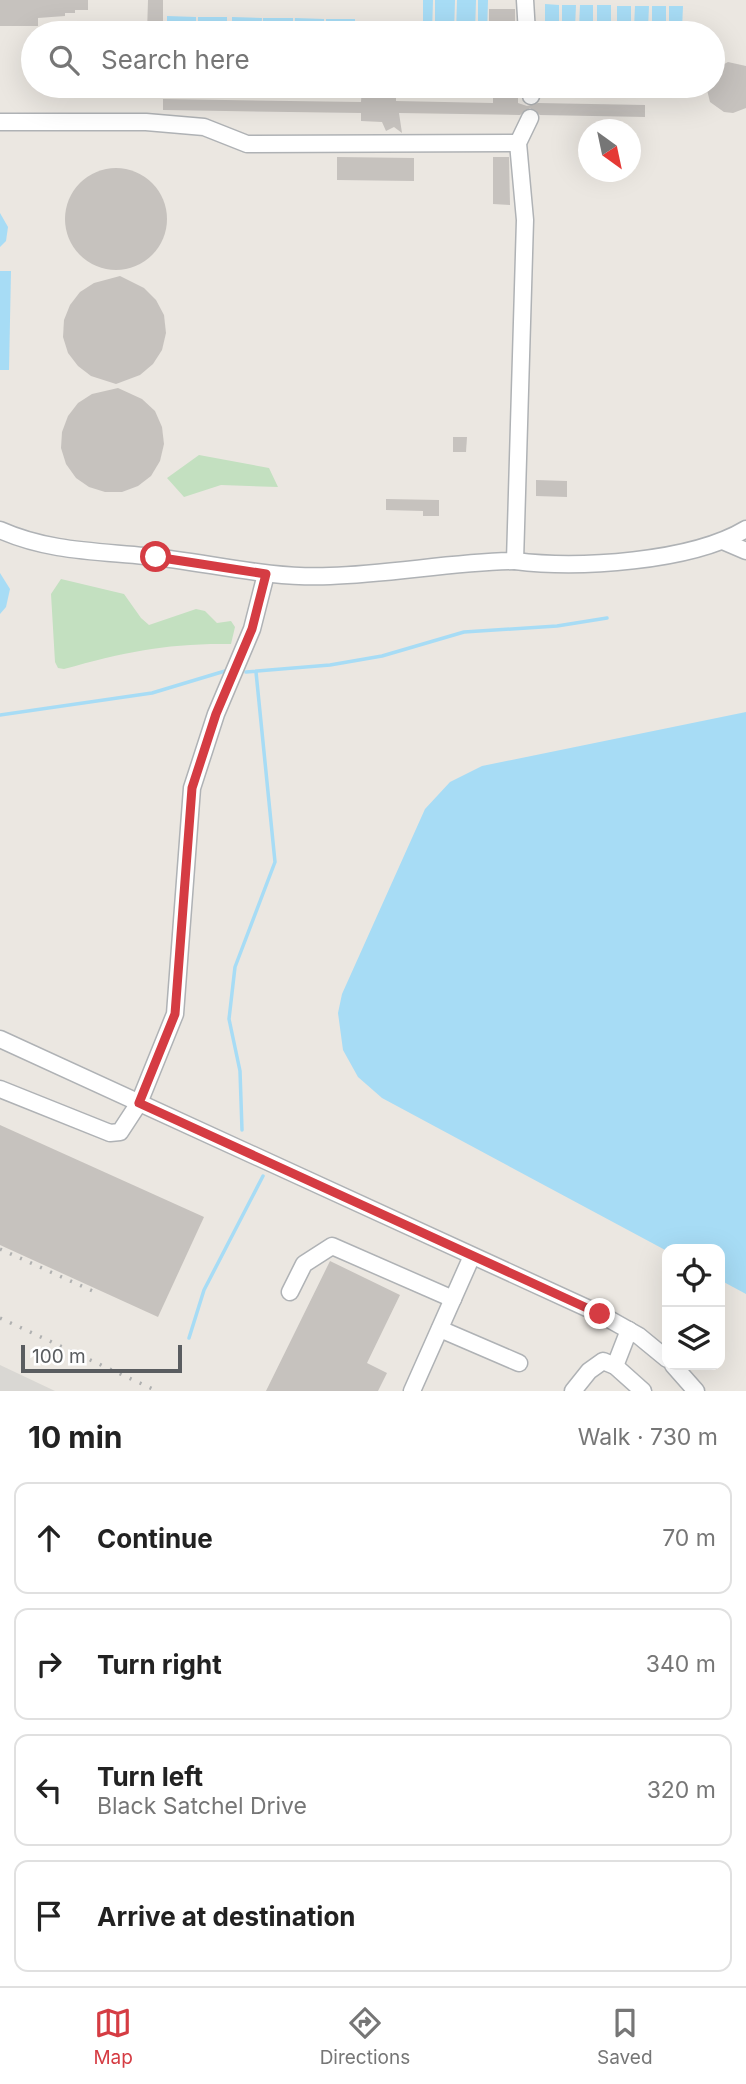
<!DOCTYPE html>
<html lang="en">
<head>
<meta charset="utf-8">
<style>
	body { margin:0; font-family:Inter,sans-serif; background:#f2f2f2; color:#222 }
	.controls { position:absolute; right:21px; bottom:21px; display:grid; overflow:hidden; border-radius:14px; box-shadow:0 7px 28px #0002 }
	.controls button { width:63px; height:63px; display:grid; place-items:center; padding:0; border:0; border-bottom:2px solid #e0e0e0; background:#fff; color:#222; font:35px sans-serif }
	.compass { position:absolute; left:578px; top:119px; width:63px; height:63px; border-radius:50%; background:#fff; box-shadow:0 7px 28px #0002; rotate:147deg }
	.scale { position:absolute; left:21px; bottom:18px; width:161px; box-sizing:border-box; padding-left:7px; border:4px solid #5a5d60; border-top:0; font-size:19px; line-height:24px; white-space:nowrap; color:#5a5d60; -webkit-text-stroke:5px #fff; paint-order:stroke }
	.stop { position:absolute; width:21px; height:21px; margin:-16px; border:5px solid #d53c43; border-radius:50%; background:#fff }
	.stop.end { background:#d53c43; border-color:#fff; box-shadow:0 2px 7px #0008 }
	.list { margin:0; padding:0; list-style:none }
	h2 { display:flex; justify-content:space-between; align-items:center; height:91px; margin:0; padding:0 28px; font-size:30px }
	h2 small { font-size:23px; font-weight:400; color:#767676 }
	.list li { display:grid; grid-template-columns:46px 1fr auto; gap:21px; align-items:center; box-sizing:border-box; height:112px; margin:0 14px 14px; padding:0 14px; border:2px solid #e0e0e0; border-radius:14px }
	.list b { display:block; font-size:26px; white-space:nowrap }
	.list p { margin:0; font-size:23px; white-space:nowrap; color:#767676 }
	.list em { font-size:23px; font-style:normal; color:#767676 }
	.icon { flex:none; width:38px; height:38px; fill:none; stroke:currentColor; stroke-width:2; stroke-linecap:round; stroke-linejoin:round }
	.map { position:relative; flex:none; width:746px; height:1391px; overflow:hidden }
	.search { position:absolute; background:#fff; box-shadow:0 7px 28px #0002; left:21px; right:21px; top:21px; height:77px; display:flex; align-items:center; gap:18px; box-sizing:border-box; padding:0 24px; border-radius:38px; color:#767676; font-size:26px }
	.sheet { height:595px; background:#fff }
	nav { display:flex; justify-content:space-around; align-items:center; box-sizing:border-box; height:98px; border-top:2px solid #e0e0e0; background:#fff; font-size:19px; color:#767676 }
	nav a { display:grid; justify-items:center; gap:4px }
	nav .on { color:#d53c43 }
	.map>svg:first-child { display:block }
	.industrial { fill:#d9d7d3 }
	.green { fill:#c3e0c0 }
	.water { fill:#a7dcf5 }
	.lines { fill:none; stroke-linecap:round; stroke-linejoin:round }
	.stream { stroke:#a7dcf5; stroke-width:3.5 }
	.building { fill:#c6c2be }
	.minor-casing { stroke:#afb2b5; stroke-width:19 }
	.minor { stroke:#fff; stroke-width:16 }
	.rail { stroke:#afb0b0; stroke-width:3.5; stroke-dasharray:2 9; stroke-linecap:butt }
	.route { stroke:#d53c43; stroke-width:9 }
</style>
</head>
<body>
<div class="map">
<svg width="746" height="1391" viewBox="0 0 746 1391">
	<rect width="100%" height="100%" fill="#ebe7e1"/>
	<path class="industrial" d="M0 1365 55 1391H0Z"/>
	<g class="green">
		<path d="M199 455 269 468 278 487 221 485 184 497 167 478Z"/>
		<path d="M61 579 124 594 141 618 149 625 196 609 205 611 217 623 231 621 235 627 231 644C167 643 125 652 64 669L58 668 55 662 51 594Z"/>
	</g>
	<g class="water">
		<path d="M423 0H433L432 33H423Z"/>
		<path d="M435 0H455L454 33H435Z"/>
		<path d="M457 0H476L475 33H456Z"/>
		<path d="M478 0H488L487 33H478Z"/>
		<path d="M545 4 559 5V27H545Z"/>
		<path d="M562 5H576L575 28H562Z"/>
		<path d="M580 5H593V28H579Z"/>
		<rect x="597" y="5" width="14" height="23"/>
		<rect x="617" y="6" width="14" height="22"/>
		<path d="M635 6H649L648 28H634Z"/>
		<rect x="652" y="6" width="14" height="23"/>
		<path d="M669 6H683L682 29H669Z"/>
		<path d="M167 16 196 17V33H167Z"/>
		<rect x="198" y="17" width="29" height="16"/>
		<path d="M232 17 262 18 261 33H232Z"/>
		<rect x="263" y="18" width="30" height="15"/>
		<path d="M295 18 324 19V33H294Z"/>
		<rect x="326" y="19" width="29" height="14"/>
		<path d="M0 213 8 227 6 241 0 247Z"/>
		<path d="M0 271H11L9 370H0Z"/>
		<path d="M0 573 10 589 6 607 0 614Z"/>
		<path d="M746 712V1294L720 1280V1249L667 1251 382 1098 358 1077 343 1050 338 1013 342 994 425 809 450 782 482 766Z"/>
	</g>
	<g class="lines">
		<g class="stream">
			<path d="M246 672 330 665 382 656 464 632 557 626 607 618"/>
			<path d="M0 715 152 693 225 671"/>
			<path d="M242 1130 240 1071 229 1019 235 967 275 862 256 672"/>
			<path d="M189 1338 204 1290 263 1176"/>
		</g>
	</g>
	<g class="building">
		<path d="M0 0H88V10H75V13H65V16L38 18V26H0Z"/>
		<path d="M148 0H163V33H147Z"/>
		<rect x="489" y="9" width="26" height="24"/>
		<path d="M728 62 746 66V108L733 113 724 112 710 102 706 86H713V70Z"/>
		<path d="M362 86H396V101L493 103V86H518V103L527 106 538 103 645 105V117L540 115 530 108 520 115 399 113 402 133 394 127 386 131 382 122 361 121V113L163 110V99L361 102Z"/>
		<path d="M337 157 414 158V181L337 180Z"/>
		<path d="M493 157H509L510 205 493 204Z"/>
		<circle cx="116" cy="219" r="51"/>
		<path d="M120 276 144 288 156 300 164 315 166 333 162 350 153 364 140 375 116 384 91 376 78 366 68 353 63 337 64 320 70 305 80 292 94 283Z"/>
		<path d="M118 388 142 399 155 411 162 427 164 444 160 461 151 476 138 486 122 492H105L89 487 76 478 66 464 61 448 62 432 68 416 78 403 92 394Z"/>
		<path d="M453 437H467L466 452H453Z"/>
		<path d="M536 480 567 481V497L536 496Z"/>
		<path d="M386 499 439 500V516H423V511L386 510Z"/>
		<path d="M0 1125 204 1217 158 1317 0 1245Z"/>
		<path d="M330 1261 400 1295 367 1363 387 1373 378 1391H266Z"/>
	</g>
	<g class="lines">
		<g class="minor-casing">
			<g id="minor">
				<path d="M525 0 527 33"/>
				<path d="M530 86 531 96"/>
				<path d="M0 122H146L204 127 247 144 518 143"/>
				<path d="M0 530C47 551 94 551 145 556 207 562 268 579 330 576 392 574 453 562 515 561L525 220 518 143 530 118"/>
				<path d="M725 542 746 551"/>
				<path d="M515 561C578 569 691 562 746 529"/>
				<path d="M0 1039 600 1314 639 1336 667 1359"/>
				<path d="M0 1089 110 1133 120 1132 139 1103 175 1014 192 788 216 714 252 629 266 574"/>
				<path d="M290 1292 304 1264 332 1246 453 1299"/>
				<path d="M440 1329 519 1363"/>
				<path d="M673 1365 696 1391"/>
				<path d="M615 1366 629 1330"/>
				<path d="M412 1391 472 1256"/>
				<path d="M573 1391 589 1371 603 1361 615 1366 643 1391"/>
			</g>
		</g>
		<use href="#minor" class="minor"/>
		<g class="rail">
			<path d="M0 1249 97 1293"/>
			<path d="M0 1318 157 1391"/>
		</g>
	</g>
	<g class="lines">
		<path class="route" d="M156 557 266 574 252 629 216 714 192 788 175 1014 139 1103 600 1314"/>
	</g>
</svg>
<div class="controls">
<button><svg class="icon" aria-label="locate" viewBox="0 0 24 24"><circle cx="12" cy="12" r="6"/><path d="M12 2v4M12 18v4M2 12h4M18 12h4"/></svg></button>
<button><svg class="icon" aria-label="layers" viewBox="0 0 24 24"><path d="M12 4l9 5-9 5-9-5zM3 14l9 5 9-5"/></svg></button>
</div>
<svg class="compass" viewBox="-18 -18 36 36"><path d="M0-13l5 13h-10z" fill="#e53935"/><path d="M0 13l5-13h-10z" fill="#767676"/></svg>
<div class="scale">100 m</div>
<div class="stop" style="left:156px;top:557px"></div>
<div class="stop end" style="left:600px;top:1314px"></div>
<div class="search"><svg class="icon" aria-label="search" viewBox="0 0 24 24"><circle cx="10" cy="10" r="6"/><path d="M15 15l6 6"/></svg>Search here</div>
</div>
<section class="sheet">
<h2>10 min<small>Walk · 730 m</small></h2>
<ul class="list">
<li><svg class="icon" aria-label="ahead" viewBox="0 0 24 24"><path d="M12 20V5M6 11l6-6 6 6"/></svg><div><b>Continue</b></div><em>70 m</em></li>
<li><svg class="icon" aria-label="right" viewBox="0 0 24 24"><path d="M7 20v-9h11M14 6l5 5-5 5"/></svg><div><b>Turn right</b></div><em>340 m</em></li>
<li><svg class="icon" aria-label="left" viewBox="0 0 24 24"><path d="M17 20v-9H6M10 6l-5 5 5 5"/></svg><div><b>Turn left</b><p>Black Satchel Drive</p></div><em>320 m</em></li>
<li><svg class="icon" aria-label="arrive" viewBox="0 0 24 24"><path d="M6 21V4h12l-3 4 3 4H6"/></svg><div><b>Arrive at destination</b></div></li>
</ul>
</section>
<nav>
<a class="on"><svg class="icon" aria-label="map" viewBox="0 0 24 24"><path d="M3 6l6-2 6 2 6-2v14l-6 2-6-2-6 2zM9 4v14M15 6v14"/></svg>Map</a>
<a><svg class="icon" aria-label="directions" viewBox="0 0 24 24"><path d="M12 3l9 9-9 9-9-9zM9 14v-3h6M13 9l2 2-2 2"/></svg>Directions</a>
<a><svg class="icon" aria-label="saved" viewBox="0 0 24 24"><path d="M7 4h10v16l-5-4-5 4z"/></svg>Saved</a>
</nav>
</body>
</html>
